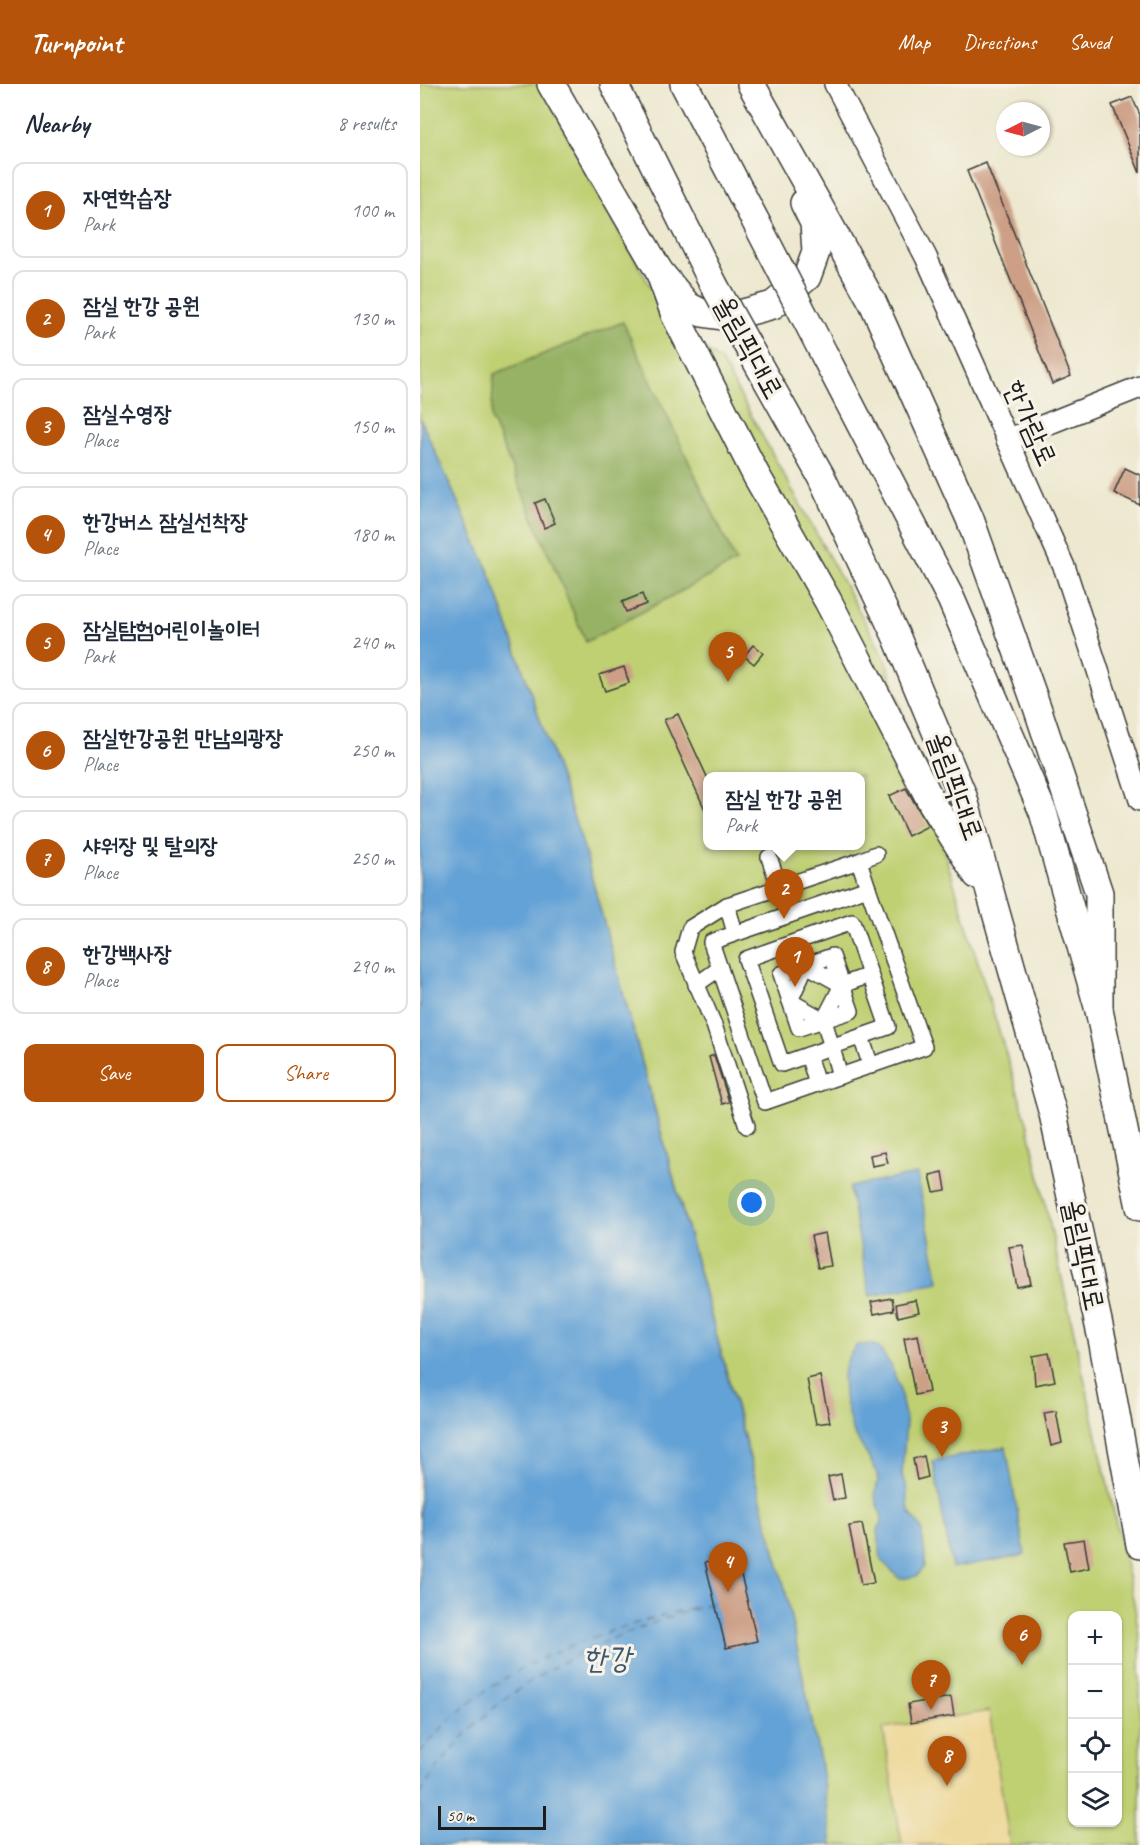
<!DOCTYPE html>
<html lang="en">
<head>
<meta charset="utf-8">
<style>
	body { margin:0; font-family:Caveat,"Poor Story",sans-serif; background:#f6f6f7; color:#1f2937 }
	.controls { position:absolute; right:18px; bottom:18px; display:grid; overflow:hidden; border-radius:12px; box-shadow:0 2px 4px #0004 }
	.controls button { width:54px; height:54px; display:grid; place-items:center; padding:0; border:0; border-bottom:2px solid #e0e1e3; background:#fff; color:#1f2937; font:30px sans-serif }
	.compass { position:absolute; left:576px; top:18px; width:54px; height:54px; border-radius:50%; background:#fff; box-shadow:0 2px 4px #0004; rotate:264deg }
	.scale { position:absolute; left:18px; bottom:15px; width:108px; box-sizing:border-box; padding-left:6px; border:3px solid #1c1c1c; border-top:0; font-size:16px; line-height:21px; white-space:nowrap; color:#1c1c1c; -webkit-text-stroke:4px #f7f3e8; paint-order:stroke }
	.you { position:absolute; left:332px; top:1119px; width:21px; height:21px; margin:-15px; border:4px solid #fff; border-radius:50%; background:#1a73e8; box-shadow:0 0 0 9px #1a73e833 }
	.badge { display:grid; place-items:center; width:39px; height:39px; border-radius:50%; background:#b45309; color:#fff; font-size:20px; font-weight:700 }
	.pin { position:absolute; translate:-50% -50px; filter:drop-shadow(0 2px 3px #0008) }
	.pin::after { content:''; position:absolute; top:32px; width:21px; height:18px; background:inherit; clip-path:polygon(0 0,100% 0,50% 100%) }
	.popup { position:absolute; left:283px; top:688px; width:162px; height:78px; box-sizing:border-box; display:grid; place-content:center; border-radius:12px; background:#fff; filter:drop-shadow(0 2px 4px #0005); font-size:20px; white-space:nowrap; color:#747a83 }
	.popup b { font-size:22px; color:#1f2937 }
	.popup::after { content:''; position:absolute; left:50%; top:100%; margin-left:-12px; border:12px solid transparent; border-top-color:#fff }
	.list { margin:0; padding:0; list-style:none }
	h2 { display:flex; justify-content:space-between; align-items:center; height:78px; margin:0; padding:0 24px; font-size:26px }
	h2 small { font-size:20px; font-weight:400; color:#747a83 }
	.list li { display:grid; grid-template-columns:39px 1fr auto; gap:18px; align-items:center; box-sizing:border-box; height:96px; margin:0 12px 12px; padding:0 12px; border:2px solid #e0e1e3; border-radius:12px }
	.list b { display:block; font-size:22px; white-space:nowrap }
	.list p { margin:0; font-size:20px; white-space:nowrap; color:#747a83 }
	.list em { font-size:20px; font-style:normal; color:#747a83 }
	.actions { display:flex; gap:12px; padding:18px 24px }
	.actions a { flex:1; padding:14px 0; border:2px solid #b45309; border-radius:12px; text-align:center; font-size:21px; color:#b45309 }
	.actions .main { background:#b45309; color:#fff }
	.icon { flex:none; width:33px; height:33px; fill:none; stroke:currentColor; stroke-width:2; stroke-linecap:round; stroke-linejoin:round }
	.map { position:relative; flex:none; width:720px; height:1761px; overflow:hidden }
	header { display:flex; align-items:center; gap:36px; box-sizing:border-box; height:84px; padding:0 30px; background:#b45309; color:#fff }
	header strong { font-size:28px }
	nav { display:flex; gap:33px; margin-inline-start:auto; font-size:21px }
	main { display:flex }
	aside { flex:1; background:#fff }
	.map>svg:first-child { display:block }
	.green { fill:#bfd073; stroke:#6e7648; stroke-width:1.5; fill-rule:evenodd }
	.forest { fill:#97b265; stroke:#5a6740; stroke-width:1.5 }
	.sand { fill:#eeda9e; stroke:#857b5d; stroke-width:1.5 }
	.water { fill:#64a2d6; stroke:#405f79; stroke-width:1.5 }
	.lines { fill:none; stroke-linecap:round; stroke-linejoin:round }
	.ferry { stroke:#3c5870; stroke-width:1.5; stroke-dasharray:8 6; stroke-linecap:butt }
	.building { fill:#cc9f86 }
	.street-casing { stroke:#3b3b37; stroke-width:18 }
	.secondary-casing { stroke:#3b3b37; stroke-width:24 }
	.highway-casing { stroke:#3b3b37; stroke-width:30 }
	.street { stroke:#fff; stroke-width:15 }
	.secondary { stroke:#fff; stroke-width:21 }
	.highway { stroke:#fff; stroke-width:27 }
	.highway-bridge-casing { stroke:#3b3b37; stroke-width:30; stroke-linecap:butt }
	.highway-bridge { stroke:#fff; stroke-width:27 }
	.labels { text-anchor:middle; dominant-baseline:central; stroke-width:6; stroke-linejoin:round; paint-order:stroke }
	.street-label { font-size:28px; fill:#1c1c1c; stroke:#f7f3e8 }
	.water-label { font-size:30px; font-style:italic; fill:#3c5870; stroke:#f7f3e8 }
</style>
</head>
<body>
<header>
<strong>Turnpoint</strong>
<nav><a>Map</a><a>Directions</a><a>Saved</a></nav>
</header>
<main>
<aside>
<h2>Nearby<small>8 results</small></h2>
<ul class="list">
<li><span class="badge">1</span><div><b>자연학습장</b><p>Park</p></div><em>100 m</em></li>
<li><span class="badge">2</span><div><b>잠실 한강 공원</b><p>Park</p></div><em>130 m</em></li>
<li><span class="badge">3</span><div><b>잠실수영장</b><p>Place</p></div><em>150 m</em></li>
<li><span class="badge">4</span><div><b>한강버스 잠실선착장</b><p>Place</p></div><em>180 m</em></li>
<li><span class="badge">5</span><div><b>잠실탐험어린이놀이터</b><p>Park</p></div><em>240 m</em></li>
<li><span class="badge">6</span><div><b>잠실한강공원 만남의광장</b><p>Place</p></div><em>250 m</em></li>
<li><span class="badge">7</span><div><b>샤워장 및 탈의장</b><p>Place</p></div><em>250 m</em></li>
<li><span class="badge">8</span><div><b>한강백사장</b><p>Place</p></div><em>290 m</em></li>
</ul>
<div class="actions"><a class="main">Save</a><a>Share</a></div>
</aside>
<div class="map">
<svg width="720" height="1761" viewBox="0 0 720 1761">
	<rect width="100%" height="100%" fill="#f7f3e8"/>
	<filter id="ink" filterUnits="userSpaceOnUse"><feTurbulence type="fractalNoise" baseFrequency=".0167" numOctaves="2"/><feDisplacementMap in="SourceGraphic" scale="12" xChannelSelector="R" yChannelSelector="G"/><feConvolveMatrix kernelMatrix="1 2 1 2 8 2 1 2 1" color-interpolation-filters="sRGB"/></filter>
	<filter id="wash" filterUnits="userSpaceOnUse"><feTurbulence type="fractalNoise" baseFrequency=".008" numOctaves="4" result="noise"/><feDisplacementMap in="SourceGraphic" scale="24" xChannelSelector="R" yChannelSelector="G"/><feGaussianBlur stdDeviation="1.35" result="paint"/><feColorMatrix in="noise" values="0 0 0 0 0 0 0 0 0 0 0 0 0 0 0 0 0 1.4 0 .05"/><feComposite in="paint" operator="in"/></filter>
	<g filter="url(#wash)">
		<rect width="100%" height="100%" fill="#ede8cf"/>
		<path class="green" d="M0 0H122L174 104 253 242 301 277 465 574 608 1042 714 1519 720 1557V1761H412L400 1677 331 1377 162 758 70 490 0 334ZM288 692H440V762H288ZM652 1532H698V1738H652Z"/>
		<path class="forest" d="M203 238 316 478 166 558 71 335 74 290Z"/>
		<path class="sand" d="M569 1627 590 1761H482L463 1644Z"/>
		<g class="water">
			<path d="M0 334 70 490 162 758 365 1504 400 1677 412 1761H0Z"/>
			<path d="M497 1090 519 1198 450 1212 429 1103Z"/>
			<path d="M452 1260 459 1264 471 1281 480 1306 486 1338 482 1391 486 1400 489 1428 501 1443 505 1470V1482L497 1492 480 1495 461 1476 458 1447 462 1433 455 1412 458 1396 456 1386 432 1346 424 1313 423 1289 429 1272 437 1261Z"/>
			<path d="M586 1363 605 1471 532 1484 513 1377Z"/>
		</g>
		<g class="lines">
			<g class="ferry">
				<path d="M0 1669C69 1580 175 1549 279 1522"/>
				<path d="M0 1711C67 1598 175 1557 295 1518"/>
			</g>
		</g>
		<g id="blocks">
			<g class="building">
				<path d="M712 13 720 31V89L692 21Z"/>
				<path d="M566 79 651 292 632 300 547 87Z"/>
				<path d="M705 384 720 391V421L694 409Z"/>
				<path d="M125 415 135 439 124 444 115 419Z"/>
				<path d="M222 510 226 520 206 528 202 518Z"/>
				<path d="M333 561 343 569 334 580 324 572Z"/>
				<path d="M204 583 209 599 185 607 179 591Z"/>
				<path d="M258 630 288 695V732L244 636Z"/>
				<path d="M486 704 508 742 488 752 469 712Z"/>
				<path d="M294 971 309 1018 302 1020 289 973Z"/>
				<path d="M465 1068 468 1079 452 1082 450 1071Z"/>
				<path d="M523 1088 526 1106 514 1108 510 1091Z"/>
				<path d="M405 1149 411 1182 398 1184 391 1152Z"/>
				<path d="M603 1161 611 1200 597 1203 589 1163Z"/>
				<path d="M472 1214 474 1226 454 1230 451 1218Z"/>
				<path d="M496 1216 499 1228 478 1233 476 1220Z"/>
				<path d="M498 1251 509 1308 495 1311 484 1254Z"/>
				<path d="M629 1269 635 1297 615 1301 613 1272Z"/>
				<path d="M400 1292 410 1338 396 1340 387 1295Z"/>
				<path d="M636 1327 642 1359 631 1362 624 1329Z"/>
				<path d="M504 1372 508 1393 497 1396 493 1375Z"/>
				<path d="M421 1390 425 1414 413 1416 408 1393Z"/>
				<path d="M442 1440 454 1499 441 1501 429 1442Z"/>
				<path d="M664 1455 669 1484 650 1488 644 1458Z"/>
				<path d="M316 1470 337 1557 306 1564 285 1478Z"/>
				<path d="M531 1613 534 1632 491 1639 488 1620Z"/>
			</g>
		</g>
	</g>
	<g filter="url(#ink)">
		<use href="#blocks" fill-opacity="0" stroke="#3b3b37" stroke-width="1.5"/>
		<g class="lines">
			<g class="street-casing">
				<g id="street">
					<path d="M349 773 369 831"/>
					<path d="M439 777 456 770"/>
					<path d="M448 804 504 963 345 1018 291 858Z"/>
					<path d="M307 821 315 849"/>
					<path d="M432 838 468 943 362 980 326 875Z"/>
					<path d="M412 872 431 927 379 944 361 890Z"/>
					<path d="M276 901 300 884"/>
					<path d="M422 901 386 881 370 917 404 936 422 901 450 891"/>
					<path d="M404 936 420 992"/>
					<path d="M441 953 451 982"/>
					<path d="M388 971 397 1000"/>
					<path d="M327 1042 294 941 263 868 270 844 307 821 439 777 448 804"/>
				</g>
			</g>
			<g class="secondary-casing">
				<g id="secondary">
					<path d="M415 0 506 173 645 485 720 716"/>
					<path d="M587 356 720 303"/>
				</g>
			</g>
			<g class="highway-casing">
				<g id="highway">
					<path d="M131 0 239 187 268 222 282 229 308 233 353 221 387 193 396 168 394 139 384 119"/>
					<path d="M194 0 294 201"/>
					<path d="M264 0 336 138"/>
					<path d="M331 0 453 219 550 435 617 623 679 809V926"/>
					<path d="M239 187 255 231 336 391 408 517 512 719 557 791"/>
					<path d="M329 264 401 392 477 554 543 712 633 1030 683 1260 720 1461"/>
					<path d="M405 272 531 515 623 728 679 926 720 1123"/>
				</g>
			</g>
			<use href="#street" class="street"/>
			<use href="#secondary" class="secondary"/>
			<use href="#highway" class="highway"/>
			<g class="highway-bridge-casing">
				<g id="highway-bridge">
					<path d="M336 138 405 272"/>
					<path d="M294 201 329 264"/>
				</g>
			</g>
			<use href="#highway-bridge" class="highway-bridge"/>
		</g>
	</g>
	<g class="labels">
		<g class="street-label">
			<text transform="translate(329 263) rotate(61)">올림픽대로</text>
			<text transform="translate(611 339) rotate(66)">한가람로</text>
			<text transform="translate(536 702) rotate(70)">올림픽대로</text>
			<text transform="translate(664 1171) rotate(78)">올림픽대로</text>
		</g>
		<g class="water-label">
			<text x="187" y="1574">한강</text>
		</g>
	</g>
</svg>
<div class="controls">
<button>+</button>
<button>−</button>
<button><svg class="icon" aria-label="locate" viewBox="0 0 24 24"><circle cx="12" cy="12" r="6"/><path d="M12 2v4M12 18v4M2 12h4M18 12h4"/></svg></button>
<button><svg class="icon" aria-label="layers" viewBox="0 0 24 24"><path d="M12 4l9 5-9 5-9-5zM3 14l9 5 9-5"/></svg></button>
</div>
<svg class="compass" viewBox="-18 -18 36 36"><path d="M0-13l5 13h-10z" fill="#e53935"/><path d="M0 13l5-13h-10z" fill="#747a83"/></svg>
<div class="scale">50 m</div>
<div class="you"></div>
<div class="pin badge" style="left:375px;top:903px">1</div>
<div class="pin badge" style="left:364px;top:835px">2</div>
<div class="popup"><b>잠실 한강 공원</b>Park</div>
<div class="pin badge" style="left:522px;top:1373px">3</div>
<div class="pin badge" style="left:308px;top:1508px">4</div>
<div class="pin badge" style="left:308px;top:598px">5</div>
<div class="pin badge" style="left:602px;top:1581px">6</div>
<div class="pin badge" style="left:511px;top:1626px">7</div>
<div class="pin badge" style="left:527px;top:1702px">8</div>
</div>
</main>
</body>
</html>
